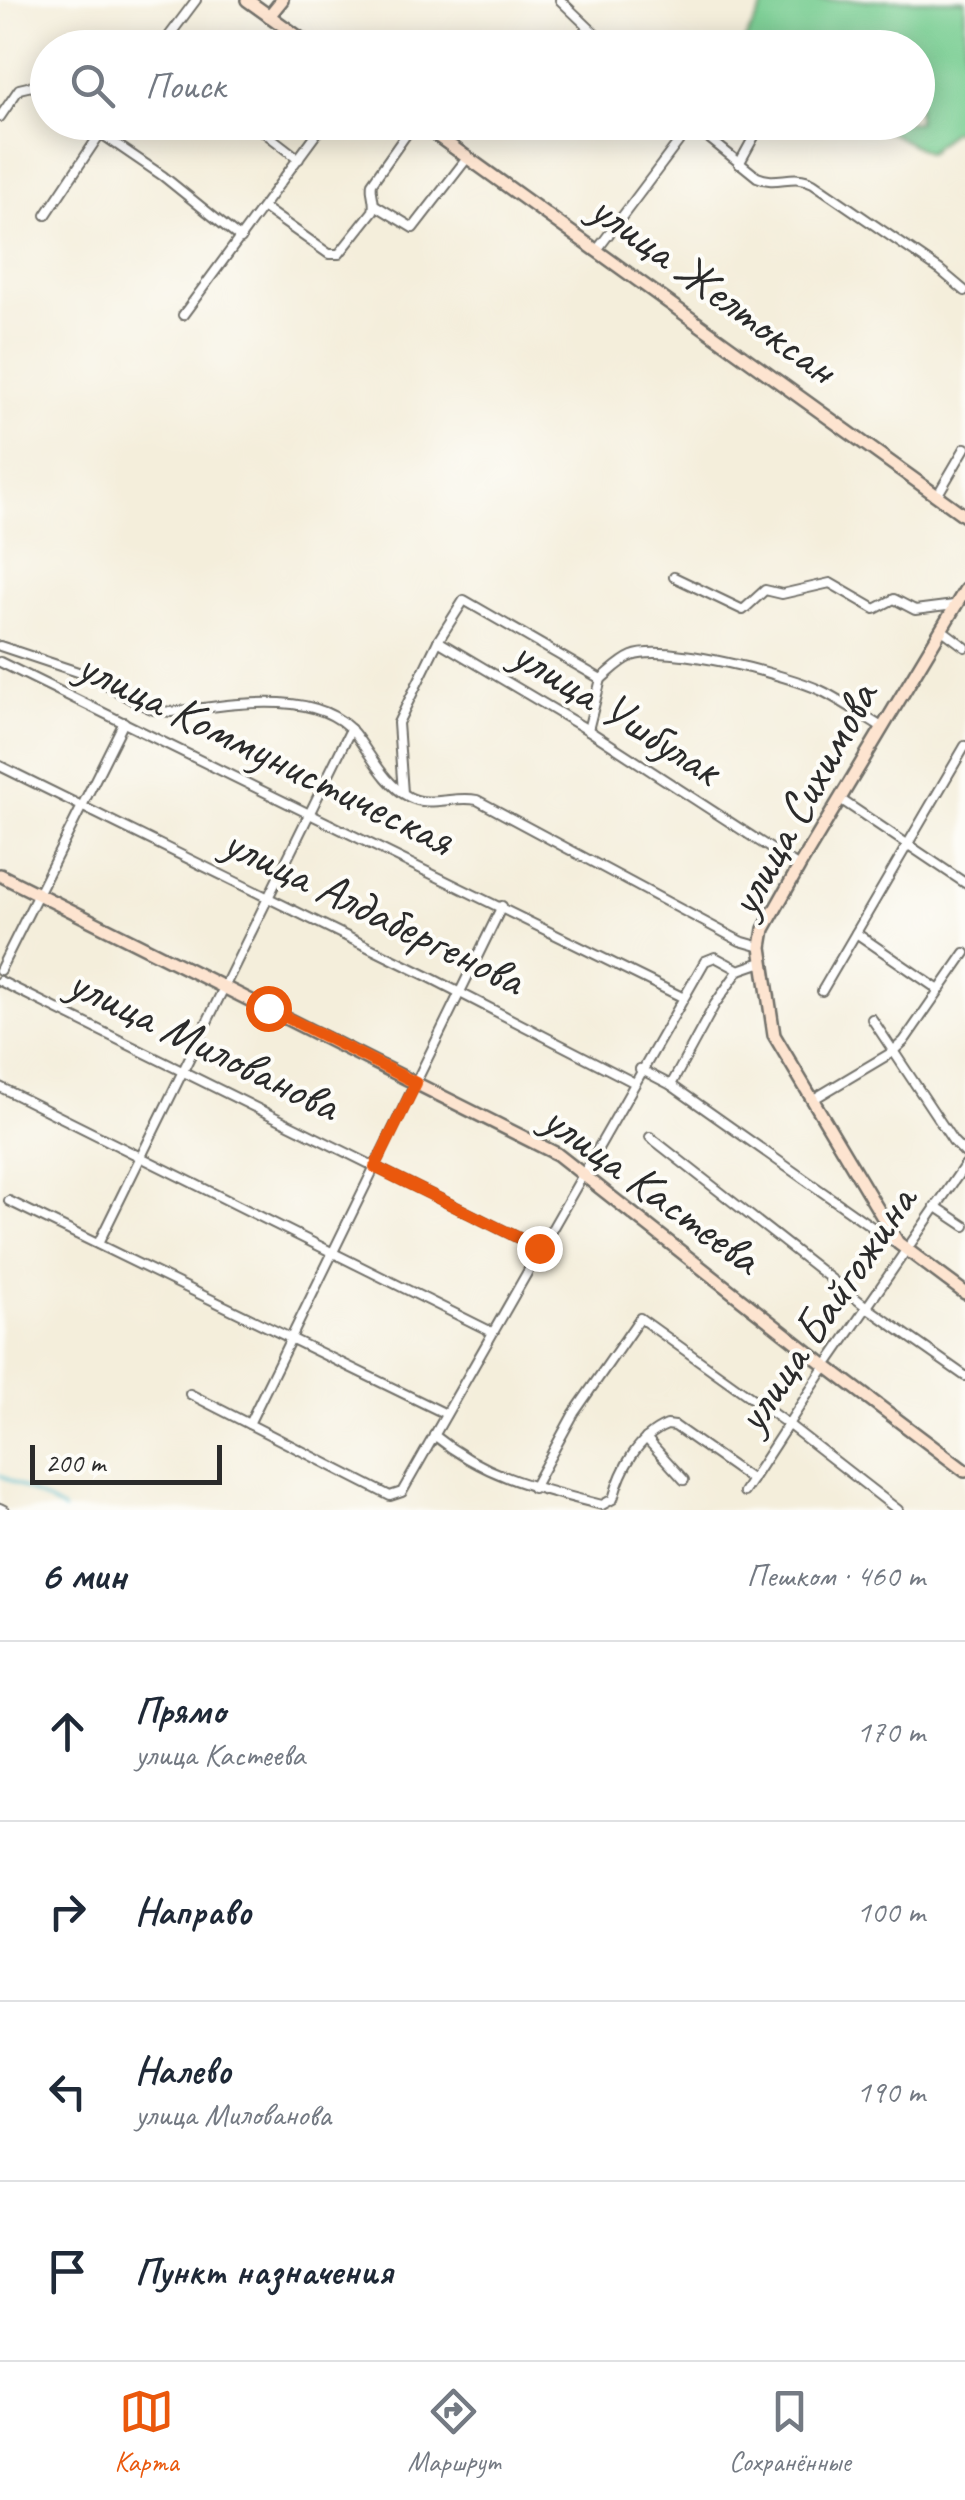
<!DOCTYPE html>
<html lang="ru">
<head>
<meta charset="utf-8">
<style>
	body { margin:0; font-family:Caveat,sans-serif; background:#f6f6f7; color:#1f2937 }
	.scale { position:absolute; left:30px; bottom:25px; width:192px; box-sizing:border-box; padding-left:10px; border:5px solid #2b2b2b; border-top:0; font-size:28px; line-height:35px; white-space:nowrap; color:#2b2b2b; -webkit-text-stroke:8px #fdfcf7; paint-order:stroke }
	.stop { position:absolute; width:30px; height:30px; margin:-22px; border:8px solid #ea580c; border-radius:50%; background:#fff }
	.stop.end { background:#ea580c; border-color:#fff; box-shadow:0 2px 10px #0008 }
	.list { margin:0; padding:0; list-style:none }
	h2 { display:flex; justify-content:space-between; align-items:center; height:130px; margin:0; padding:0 40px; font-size:42px }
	h2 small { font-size:32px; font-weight:400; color:#747a83 }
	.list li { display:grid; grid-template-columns:65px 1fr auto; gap:30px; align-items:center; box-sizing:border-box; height:180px; padding:0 40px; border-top:2px solid #e0e1e3 }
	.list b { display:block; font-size:38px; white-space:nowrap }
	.list p { margin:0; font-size:32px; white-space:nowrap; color:#747a83 }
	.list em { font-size:32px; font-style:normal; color:#747a83 }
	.icon { flex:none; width:55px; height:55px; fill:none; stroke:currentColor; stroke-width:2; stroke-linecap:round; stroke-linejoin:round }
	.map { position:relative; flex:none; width:965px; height:1510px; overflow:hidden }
	.search { position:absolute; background:#fff; box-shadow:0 5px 25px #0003; left:30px; right:30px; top:30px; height:110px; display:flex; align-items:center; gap:25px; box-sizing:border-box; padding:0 35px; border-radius:55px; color:#747a83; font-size:38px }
	.sheet { height:850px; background:#fff }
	nav { display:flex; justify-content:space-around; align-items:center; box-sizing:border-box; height:140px; border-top:2px solid #e0e1e3; background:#fff; font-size:28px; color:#747a83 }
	nav a { display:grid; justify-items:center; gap:5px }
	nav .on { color:#ea580c }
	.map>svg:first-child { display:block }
	.green { fill:#76cc90; stroke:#507c5e; stroke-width:2.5 }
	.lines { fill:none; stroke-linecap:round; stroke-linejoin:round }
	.stream { stroke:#54bdd1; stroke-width:2.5 }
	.street-casing { stroke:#716f69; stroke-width:12 }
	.secondary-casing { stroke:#716f69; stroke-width:16 }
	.street { stroke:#fff; stroke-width:8 }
	.secondary { stroke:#fde4d0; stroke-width:11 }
	.route { stroke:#ea580c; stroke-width:12 }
	.labels { text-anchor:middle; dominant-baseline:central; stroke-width:8; stroke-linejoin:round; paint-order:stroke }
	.street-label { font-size:48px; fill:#2b2b2b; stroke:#fdfcf7 }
</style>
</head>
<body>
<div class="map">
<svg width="965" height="1510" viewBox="0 0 965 1510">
	<rect width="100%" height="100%" fill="#fdfcf7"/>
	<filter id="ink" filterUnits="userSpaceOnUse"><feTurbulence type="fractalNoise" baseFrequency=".01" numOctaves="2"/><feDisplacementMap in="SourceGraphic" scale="20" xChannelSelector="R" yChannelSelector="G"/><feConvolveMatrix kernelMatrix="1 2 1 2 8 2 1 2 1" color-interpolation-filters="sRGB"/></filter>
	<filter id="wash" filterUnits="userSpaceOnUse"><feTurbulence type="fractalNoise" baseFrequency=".0048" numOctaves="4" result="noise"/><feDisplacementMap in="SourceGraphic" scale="40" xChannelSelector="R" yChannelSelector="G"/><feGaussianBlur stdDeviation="2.25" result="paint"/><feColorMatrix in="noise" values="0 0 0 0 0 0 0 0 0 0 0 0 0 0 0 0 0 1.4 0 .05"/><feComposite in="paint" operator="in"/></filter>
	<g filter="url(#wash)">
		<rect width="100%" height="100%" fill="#f4eedb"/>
		<path class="green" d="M767 0H965V132L952 131 928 153 871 123 918 122V48L741 47Z"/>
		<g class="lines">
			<path class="stream" d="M0 1475 64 1510"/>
		</g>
	</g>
	<g filter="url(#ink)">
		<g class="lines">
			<g class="street-casing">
				<g id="street">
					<path d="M560 0 610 48"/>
					<path d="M160 48 196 0"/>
					<path d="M0 117 19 89 32 86 48 97"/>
					<path d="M84 122 163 176 241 239"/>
					<path d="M251 122 299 159"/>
					<path d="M689 122 757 177C777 186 793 172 813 183L940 270 965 291"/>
					<path d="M739 164 762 122"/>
					<path d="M375 205 413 228 468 157"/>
					<path d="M264 208 329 254H339L373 211C376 201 370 193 372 183L415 122"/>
					<path d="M46 215 108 122"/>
					<path d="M597 250 691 125"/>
					<path d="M183 315 325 122"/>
					<path d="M937 496 965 448"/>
					<path d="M674 577 743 610 765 590 782 594 830 583 875 609 894 599 915 610 954 605"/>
					<path d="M941 629 965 647"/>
					<path d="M0 646 93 677 134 701 154 710 171 712C223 706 316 686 354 733 370 753 385 785 409 797 430 808 454 795 477 800L740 941 761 947"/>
					<path d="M0 662 682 997"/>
					<path d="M588 730 601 679"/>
					<path d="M0 766 429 977 633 1082"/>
					<path d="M403 793 398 723 438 641"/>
					<path d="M840 799 965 883"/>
					<path d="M799 867 588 730 438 641 464 600 601 679C611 671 620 661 632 656 664 643 789 675 822 691 842 701 862 715 882 727"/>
					<path d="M856 933 939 990"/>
					<path d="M0 970 124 722"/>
					<path d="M0 981 539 1248"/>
					<path d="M822 991 965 746"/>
					<path d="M872 1019 953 1141 965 1153"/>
					<path d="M640 1069 671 1085 889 1239 898 1243"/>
					<path d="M671 1085 715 1004 739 970 762 962"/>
					<path d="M0 1087 492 1332"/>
					<path d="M812 1100 891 1053 904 1041 965 953"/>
					<path d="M650 1137 868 1308 965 1376"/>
					<path d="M9 1201 446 1414"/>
					<path d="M935 1206 965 1226"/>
					<path d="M98 1244 351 729"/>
					<path d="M190 1394 390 1496 402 1492 705 961 715 957 739 970"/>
					<path d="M249 1424 502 906"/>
					<path d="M434 1435C485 1477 539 1489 602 1505L613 1499C621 1470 637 1437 667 1425L675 1426 752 1480"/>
					<path d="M646 1438 684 1480"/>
					<path d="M533 1488 574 1413 640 1318 789 1425 898 1510"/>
					<path d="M744 1492 826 1366 965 1165"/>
					<path d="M0 1508 4 1510"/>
				</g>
			</g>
			<g class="secondary-casing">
				<g id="secondary">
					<path d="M247 0 314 48"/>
					<path d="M269 16 282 0"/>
					<path d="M418 122 965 516"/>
					<path d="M965 590 799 867 764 929 761 947 774 1035 898 1243 965 1293"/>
					<path d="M0 875 557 1154 826 1366 965 1471"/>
				</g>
			</g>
			<use href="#street" class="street"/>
			<use href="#secondary" class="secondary"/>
		</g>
	</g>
	<g class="lines" filter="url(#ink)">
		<path class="route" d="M268 1008 416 1083 375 1167 539 1248"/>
	</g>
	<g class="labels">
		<g class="street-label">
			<text transform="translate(714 288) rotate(36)">улица Желтоксан</text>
			<text transform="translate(617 711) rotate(32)">улица Ушбулак</text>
			<text transform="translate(266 752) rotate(26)">улица Коммунистическая</text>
			<text transform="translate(802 799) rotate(-61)">улица Сихимова</text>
			<text transform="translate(374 910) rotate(26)">улица Алдабергенова</text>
			<text transform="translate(204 1043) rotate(26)">улица Милованова</text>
			<text transform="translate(652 1188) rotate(36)">улица Кастеева</text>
			<text transform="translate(825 1309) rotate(-56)">улица Байгожина</text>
		</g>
	</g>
</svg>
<div class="scale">200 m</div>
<div class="stop" style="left:268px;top:1008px"></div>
<div class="stop end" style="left:539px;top:1248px"></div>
<div class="search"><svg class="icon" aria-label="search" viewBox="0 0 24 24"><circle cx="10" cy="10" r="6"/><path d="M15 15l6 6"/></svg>Поиск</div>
</div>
<section class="sheet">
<h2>6 мин<small>Пешком · 460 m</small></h2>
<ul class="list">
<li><svg class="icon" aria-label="ahead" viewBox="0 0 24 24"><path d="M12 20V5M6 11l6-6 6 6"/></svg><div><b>Прямо</b><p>улица Кастеева</p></div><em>170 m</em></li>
<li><svg class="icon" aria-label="right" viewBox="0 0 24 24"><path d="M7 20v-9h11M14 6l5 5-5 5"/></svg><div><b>Направо</b></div><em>100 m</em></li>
<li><svg class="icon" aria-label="left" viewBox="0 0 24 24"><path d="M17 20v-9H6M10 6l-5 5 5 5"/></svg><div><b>Налево</b><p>улица Милованова</p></div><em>190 m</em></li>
<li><svg class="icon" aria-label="arrive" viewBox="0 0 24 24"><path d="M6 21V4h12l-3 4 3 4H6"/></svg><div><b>Пункт назначения</b></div></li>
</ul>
</section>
<nav>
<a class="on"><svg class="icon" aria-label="map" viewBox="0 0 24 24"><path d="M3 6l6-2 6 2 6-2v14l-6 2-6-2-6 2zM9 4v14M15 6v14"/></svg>Карта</a>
<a><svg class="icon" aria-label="directions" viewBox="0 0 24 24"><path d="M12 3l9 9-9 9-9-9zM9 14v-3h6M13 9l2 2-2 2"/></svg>Маршрут</a>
<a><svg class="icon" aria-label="saved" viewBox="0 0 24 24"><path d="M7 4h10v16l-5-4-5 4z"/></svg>Сохранённые</a>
</nav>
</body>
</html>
